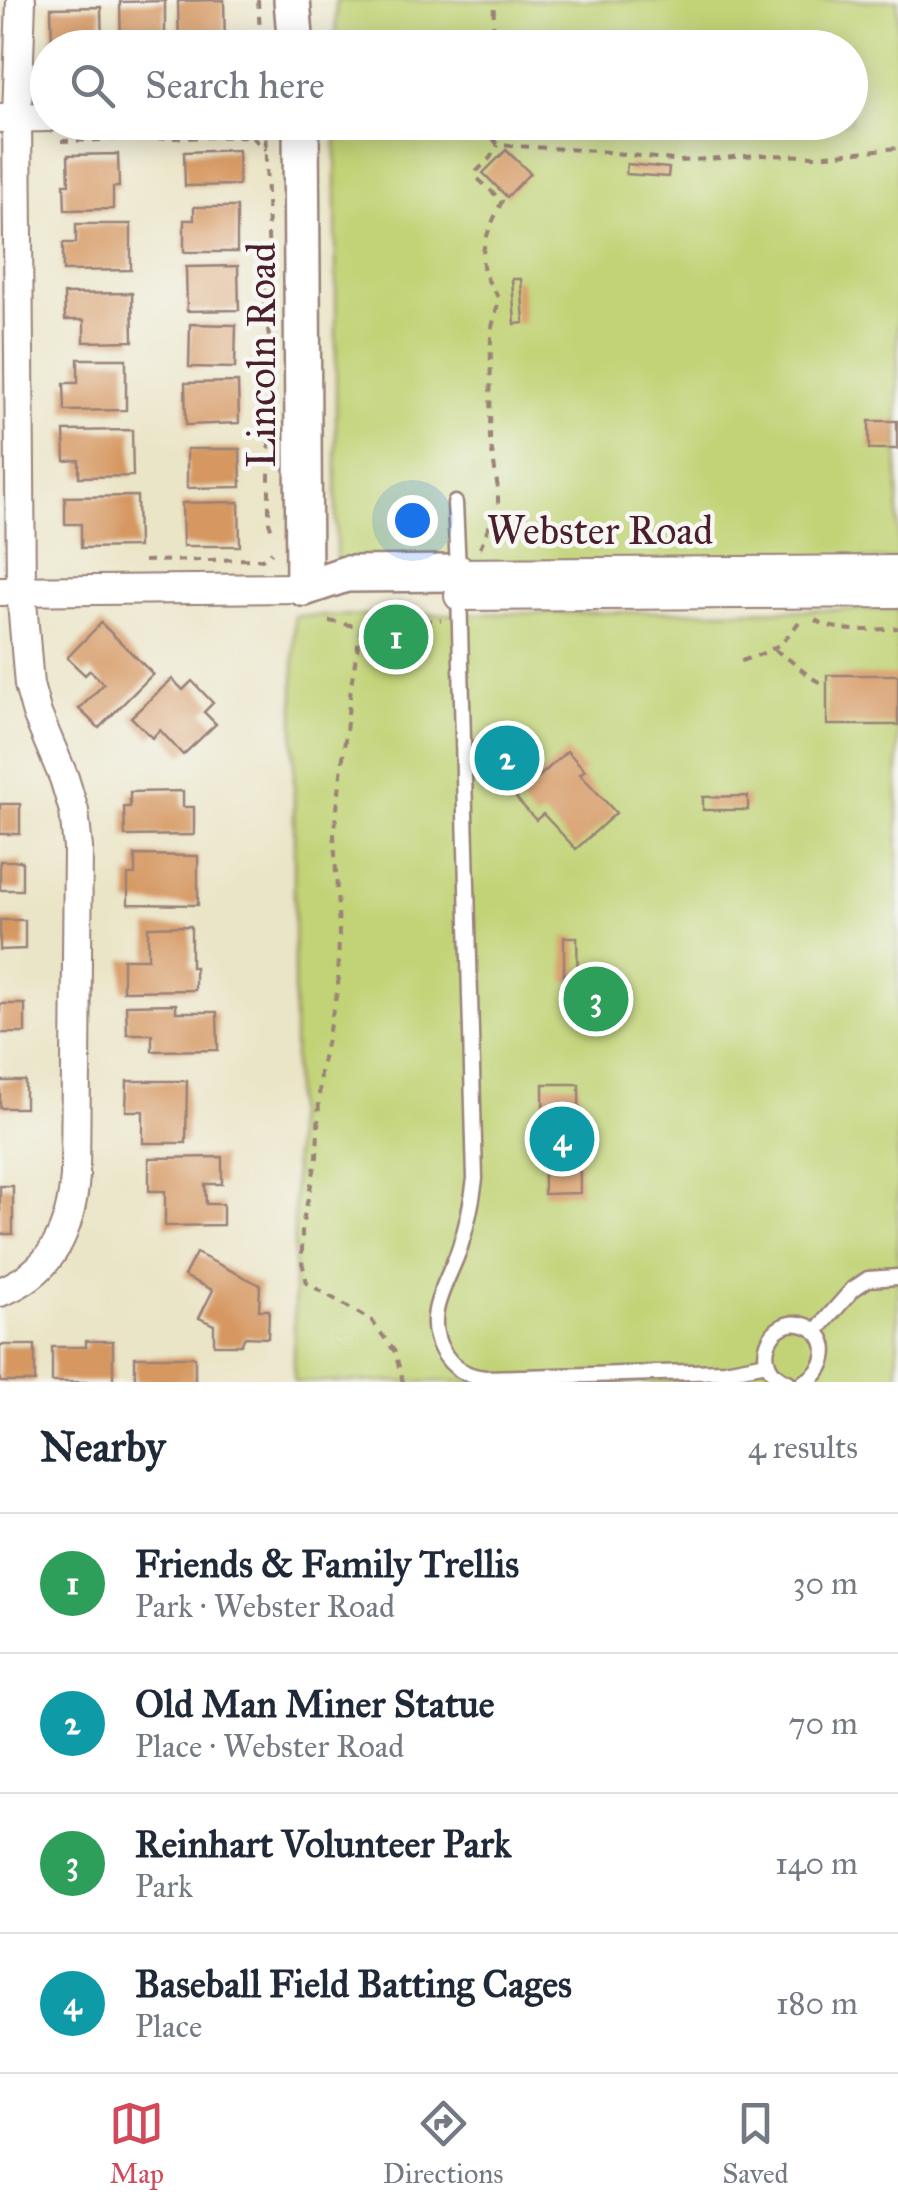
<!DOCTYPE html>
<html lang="en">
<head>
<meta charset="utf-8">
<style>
	body { margin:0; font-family:"IM FELL Great Primer",serif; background:#f2f2f3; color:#1f2937 }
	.you { position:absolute; left:412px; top:520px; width:35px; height:35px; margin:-25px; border:8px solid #fff; border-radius:50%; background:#1a73e8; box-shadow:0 0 0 15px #1a73e833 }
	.badge { display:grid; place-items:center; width:65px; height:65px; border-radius:50%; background:#d1495b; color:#fff; font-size:32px; font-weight:700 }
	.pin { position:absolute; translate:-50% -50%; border:5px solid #fff; box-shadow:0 2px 10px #0006 }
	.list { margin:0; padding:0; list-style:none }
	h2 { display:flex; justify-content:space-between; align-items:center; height:130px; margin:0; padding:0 40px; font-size:42px }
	h2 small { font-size:32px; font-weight:400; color:#747a83 }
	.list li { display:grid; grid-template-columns:65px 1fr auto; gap:30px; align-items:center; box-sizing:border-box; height:140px; padding:0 40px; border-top:2px solid #e0e1e3 }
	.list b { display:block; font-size:38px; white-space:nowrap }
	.list p { margin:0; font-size:32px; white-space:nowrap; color:#747a83 }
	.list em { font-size:32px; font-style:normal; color:#747a83 }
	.icon { flex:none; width:55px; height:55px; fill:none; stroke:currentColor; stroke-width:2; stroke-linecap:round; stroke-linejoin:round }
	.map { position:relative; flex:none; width:898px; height:1382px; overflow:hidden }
	.search { position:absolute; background:#fff; box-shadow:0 5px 25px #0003; left:30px; right:30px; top:30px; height:110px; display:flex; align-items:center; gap:25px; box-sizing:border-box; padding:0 35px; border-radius:55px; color:#747a83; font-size:38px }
	.sheet { height:690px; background:#fff }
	nav { display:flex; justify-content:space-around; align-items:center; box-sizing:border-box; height:140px; border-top:2px solid #e0e1e3; background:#fff; font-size:28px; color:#747a83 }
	nav a { display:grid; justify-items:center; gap:5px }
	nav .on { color:#d1495b }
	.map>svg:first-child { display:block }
	.green { fill:#c1d376; stroke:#867950; stroke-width:2.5 }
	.building { fill:#d69760 }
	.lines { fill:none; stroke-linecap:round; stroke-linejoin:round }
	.service-casing { stroke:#9a8279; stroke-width:19 }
	.minor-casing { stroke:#9a8279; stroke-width:32 }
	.tertiary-casing { stroke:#9a8279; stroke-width:40 }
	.path { stroke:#9a8279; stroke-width:4; stroke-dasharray:8 8; stroke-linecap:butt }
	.service { stroke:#fff; stroke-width:14 }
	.minor { stroke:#fff; stroke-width:28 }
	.tertiary { stroke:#fff; stroke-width:35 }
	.labels { text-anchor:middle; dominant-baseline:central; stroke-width:9; stroke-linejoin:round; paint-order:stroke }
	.street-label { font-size:40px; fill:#4a1f2b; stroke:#f6f6f2 }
</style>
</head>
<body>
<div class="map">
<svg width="898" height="1382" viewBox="0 0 898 1382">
	<rect width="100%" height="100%" fill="#f6f6f2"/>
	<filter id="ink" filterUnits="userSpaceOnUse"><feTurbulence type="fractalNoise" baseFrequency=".01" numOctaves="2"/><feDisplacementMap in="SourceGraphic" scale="20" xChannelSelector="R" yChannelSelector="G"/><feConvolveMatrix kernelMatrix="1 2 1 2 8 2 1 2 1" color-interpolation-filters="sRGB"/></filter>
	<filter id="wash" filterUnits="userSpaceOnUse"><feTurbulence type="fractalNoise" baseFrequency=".0048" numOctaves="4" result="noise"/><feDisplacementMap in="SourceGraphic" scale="40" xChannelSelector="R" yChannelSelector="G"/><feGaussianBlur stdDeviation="2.25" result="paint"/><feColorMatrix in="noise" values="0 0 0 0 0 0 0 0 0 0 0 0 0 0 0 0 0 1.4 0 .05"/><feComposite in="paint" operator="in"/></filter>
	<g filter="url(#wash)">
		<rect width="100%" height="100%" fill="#ebe5c7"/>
		<g class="green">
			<path d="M336 0H898V559L336 565V123L850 122V48L336 47Z"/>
			<path d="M898 609V1382H294V616Z"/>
		</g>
		<g id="blocks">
			<g class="building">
				<path d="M224 0 225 48H179L178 1Z"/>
				<path d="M165 1V48H121L120 2Z"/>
				<path d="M101 7 102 48H52L51 8Z"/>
				<path d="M238 150 239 185 185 186 184 152Z"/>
				<path d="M506 150 530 173 507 197 483 173Z"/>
				<path d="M118 154 119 187H113V209L65 210 64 184H69L68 155Z"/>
				<path d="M627 164 669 168 668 177 626 174Z"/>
				<path d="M194 207H237V252H184V220H194Z"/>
				<path d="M76 224H131V270L63 271V243H76Z"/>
				<path d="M238 266 239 310 187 311 186 267Z"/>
				<path d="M512 279H521L524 323 515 324Z"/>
				<path d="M132 293 133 341 84 342V320H65L64 294Z"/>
				<path d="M190 324 236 325 235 368 189 367Z"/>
				<path d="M78 359H126V410L65 411 64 383H78Z"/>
				<path d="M238 382 239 423 186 425 185 383Z"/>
				<rect x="869" y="421" width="28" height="28"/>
				<path d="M132 430 133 476 79 477V460L65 461 64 431Z"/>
				<path d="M187 449H240L241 487 187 488Z"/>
				<path d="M137 496 138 547 81 548V524H65V497Z"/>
				<path d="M239 502 240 546H183L182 503Z"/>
				<path d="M101 623 153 674 99 728 79 709 104 684 90 670 85 675 67 658Z"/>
				<rect x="827" y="675" width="71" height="50"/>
				<path d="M172 679 183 690 192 681 213 703 204 712 216 724 183 755 160 730 152 738 131 717Z"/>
				<path d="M567 751 585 770 580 774 616 813 576 849 543 814 536 820 516 798Z"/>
				<path d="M183 791V807H194V835L125 836 124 807H130V792Z"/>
				<path d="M748 796V810H703V797Z"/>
				<rect x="0" y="804" width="20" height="30"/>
				<path d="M135 855 198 856V905L128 904V875H135Z"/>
				<rect x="0" y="861" width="22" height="29"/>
				<path d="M0 920H25V949L0 950Z"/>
				<path d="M191 926V967H195V990L123 991V959H148V927Z"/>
				<path d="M564 937H577L578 981 564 982Z"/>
				<rect x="0" y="1004" width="25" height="29"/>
				<path d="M176 1004V1012H217L218 1050 152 1051V1034H127L126 1005Z"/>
				<rect x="0" y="1081" width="25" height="27"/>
				<path d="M127 1081H187L186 1143H143V1111H126Z"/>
				<path d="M543 1084H579L580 1193 544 1194Z"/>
				<path d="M222 1157V1184H205L206 1204H223V1225L165 1226V1191H149V1158Z"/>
				<rect x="0" y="1186" width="13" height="48"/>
				<path d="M196 1253 260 1285 259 1310H269L268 1338 245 1337 241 1345H214V1325L199 1318 213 1290 184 1276Z"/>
				<path d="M86 1341H113V1382H52V1347H86Z"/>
				<rect x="0" y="1345" width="35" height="37"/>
				<rect x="135" y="1357" width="60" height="25"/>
			</g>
		</g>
	</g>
	<g filter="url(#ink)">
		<use href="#blocks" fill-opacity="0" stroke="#9a8279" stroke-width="2.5"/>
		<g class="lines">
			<g class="service-casing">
				<g id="service">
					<path d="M455 503 458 570"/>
					<path d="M459 592 475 1179C472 1202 467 1225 460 1247 449 1281 422 1314 442 1350 452 1368 466 1376 485 1378L725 1371 767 1363"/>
					<path d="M816 1331 853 1289 868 1279 898 1277"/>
					<path d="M788 1382C747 1368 770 1311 807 1326 835 1338 827 1372 804 1382"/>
				</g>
			</g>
			<g class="minor-casing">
				<g id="minor">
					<path d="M1 118 48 117"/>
					<path d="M458 573 898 570"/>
					<path d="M0 591 304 588"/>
					<path d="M459 596 898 593"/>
					<path d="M0 1292C53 1272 71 1229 75 1176L78 848 74 811 64 778 37 714 29 685 21 590 17 117 21 0"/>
				</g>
			</g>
			<g class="tertiary-casing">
				<g id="tertiary">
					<path d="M292 0 296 48"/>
					<path d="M301 122 304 588"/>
					<path d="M304 588 346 574 458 573"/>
				</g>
			</g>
			<g class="path">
				<path d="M258 0 261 48"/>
				<path d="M493 48 494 0"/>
				<path d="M265 122 269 271 263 291 269 337V522L272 531"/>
				<path d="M492 122V137L498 145 598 151 680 161 760 155 817 156 898 148"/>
				<path d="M61 141 251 136 266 150"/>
				<path d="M480 548 498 504V489L490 439 491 331 499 300C495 289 487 282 484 271 478 248 493 221 502 201L477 178V171L490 158 498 145"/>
				<path d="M144 561 262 559 272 552"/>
				<path d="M815 620C840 634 870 630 898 628"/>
				<path d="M329 621 361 627H378L402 622 441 620"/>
				<path d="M361 627 352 679 334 835 339 930 338 987 320 1072 317 1157 302 1226V1262L307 1283 372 1321 395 1352 403 1382"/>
				<path d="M774 650C795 660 806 679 827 685"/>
				<path d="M741 661C771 651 782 648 800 620"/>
			</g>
			<use href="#service" class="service"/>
			<use href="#minor" class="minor"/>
			<use href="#tertiary" class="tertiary"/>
		</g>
	</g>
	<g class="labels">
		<g class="street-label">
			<text transform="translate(261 355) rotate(-90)">Lincoln Road</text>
			<text x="600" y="530">Webster Road</text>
		</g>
	</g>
</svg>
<div class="you"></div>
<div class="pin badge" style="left:396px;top:637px;background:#2e9e5b">1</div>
<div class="pin badge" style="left:507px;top:758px;background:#0f9aa8">2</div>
<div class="pin badge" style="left:596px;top:999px;background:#2e9e5b">3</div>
<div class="pin badge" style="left:562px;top:1139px;background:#0f9aa8">4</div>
<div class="search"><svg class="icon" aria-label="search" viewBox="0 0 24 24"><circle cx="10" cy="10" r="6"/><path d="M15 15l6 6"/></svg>Search here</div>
</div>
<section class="sheet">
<h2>Nearby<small>4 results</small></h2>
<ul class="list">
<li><span class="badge" style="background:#2e9e5b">1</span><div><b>Friends &amp; Family Trellis</b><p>Park · Webster Road</p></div><em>30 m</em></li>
<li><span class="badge" style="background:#0f9aa8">2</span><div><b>Old Man Miner Statue</b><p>Place · Webster Road</p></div><em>70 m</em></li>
<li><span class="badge" style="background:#2e9e5b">3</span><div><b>Reinhart Volunteer Park</b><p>Park</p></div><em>140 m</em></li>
<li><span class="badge" style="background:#0f9aa8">4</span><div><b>Baseball Field Batting Cages</b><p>Place</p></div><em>180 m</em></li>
</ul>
</section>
<nav>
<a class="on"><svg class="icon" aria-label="map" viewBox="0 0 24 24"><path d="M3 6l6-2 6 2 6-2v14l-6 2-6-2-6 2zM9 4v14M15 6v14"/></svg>Map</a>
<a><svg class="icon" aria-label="directions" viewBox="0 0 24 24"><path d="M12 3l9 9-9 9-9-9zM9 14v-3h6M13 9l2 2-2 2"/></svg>Directions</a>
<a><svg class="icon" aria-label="saved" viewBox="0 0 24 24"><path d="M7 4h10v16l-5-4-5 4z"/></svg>Saved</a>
</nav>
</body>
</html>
